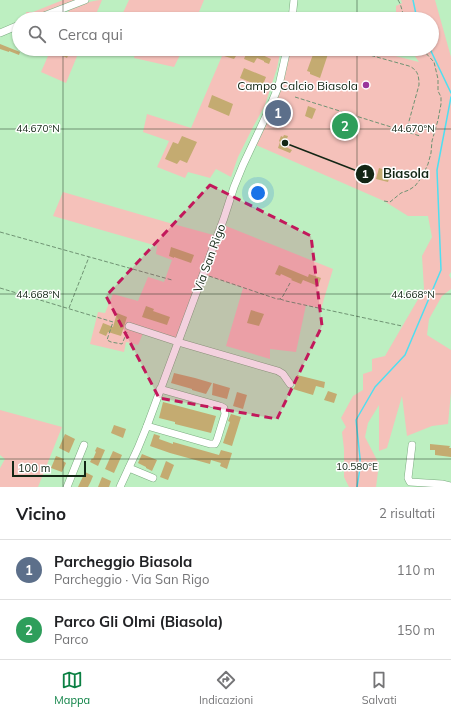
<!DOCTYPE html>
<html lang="it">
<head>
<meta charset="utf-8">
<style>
	body { margin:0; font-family:Mulish,sans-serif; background:#f6f6f6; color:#202124 }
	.scale { position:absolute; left:12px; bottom:10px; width:74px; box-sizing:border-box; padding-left:4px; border:2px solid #132615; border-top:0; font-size:11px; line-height:14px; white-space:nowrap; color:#132615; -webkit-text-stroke:3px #fff; paint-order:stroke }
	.you { position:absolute; left:258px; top:193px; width:14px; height:14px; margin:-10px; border:3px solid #fff; border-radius:50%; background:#1a73e8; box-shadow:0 0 0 6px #1a73e833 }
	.badge { display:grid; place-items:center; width:26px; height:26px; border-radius:50%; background:#0b8043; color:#fff; font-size:13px; font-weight:700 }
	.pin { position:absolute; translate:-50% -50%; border:2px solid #fff; box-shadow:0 1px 4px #0006 }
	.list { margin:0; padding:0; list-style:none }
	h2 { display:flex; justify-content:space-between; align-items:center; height:52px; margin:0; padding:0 16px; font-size:17px }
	h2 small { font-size:13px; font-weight:400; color:#757577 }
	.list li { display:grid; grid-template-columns:26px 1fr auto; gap:12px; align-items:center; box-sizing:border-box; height:60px; padding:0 16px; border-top:1px solid #e0e0e0 }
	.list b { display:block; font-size:15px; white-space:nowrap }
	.list p { margin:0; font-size:13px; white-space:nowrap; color:#757577 }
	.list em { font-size:13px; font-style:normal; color:#757577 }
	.icon { flex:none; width:22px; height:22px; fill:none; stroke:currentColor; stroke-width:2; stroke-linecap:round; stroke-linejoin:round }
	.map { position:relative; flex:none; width:451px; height:487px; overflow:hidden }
	.search { position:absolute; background:#fff; box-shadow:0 1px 3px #0004; left:12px; right:12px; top:12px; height:44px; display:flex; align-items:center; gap:10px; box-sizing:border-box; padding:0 14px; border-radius:22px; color:#757577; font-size:15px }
	.sheet { height:172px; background:#fff }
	nav { display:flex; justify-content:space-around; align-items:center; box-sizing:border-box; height:56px; border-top:1px solid #e0e0e0; background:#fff; font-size:11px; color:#757577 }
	nav a { display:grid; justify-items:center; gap:2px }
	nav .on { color:#0b8043 }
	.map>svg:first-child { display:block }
	.green { fill:#f5c1ba }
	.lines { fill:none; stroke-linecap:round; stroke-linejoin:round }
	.stream { stroke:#4edff1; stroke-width:1.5 }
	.building { fill:#c4ab71 }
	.minor-casing { stroke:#7cac81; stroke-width:8 }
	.path { stroke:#6f9373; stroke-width:1; stroke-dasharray:4 2; stroke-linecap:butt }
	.minor { stroke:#fff; stroke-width:7 }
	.marked { fill:#c2185b; fill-opacity:0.2; stroke:#c2185b; stroke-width:3; stroke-dasharray:8 5; stroke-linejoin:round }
	.ticks { fill:none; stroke:#132615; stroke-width:1; stroke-opacity:0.45 }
	.poi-dot { fill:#9a369c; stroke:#fff; stroke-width:1.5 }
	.labels { text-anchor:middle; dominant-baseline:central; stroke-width:3; stroke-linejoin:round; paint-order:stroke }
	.poi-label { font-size:12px; fill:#132615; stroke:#fff; text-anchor:end }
	.street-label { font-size:12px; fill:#132615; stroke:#fff }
	.ticks-label { font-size:10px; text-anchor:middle; fill:#132615; stroke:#fff; stroke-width:3; stroke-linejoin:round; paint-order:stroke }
	.leader { fill:none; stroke:#132615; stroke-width:1.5 }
	.callout-dot { fill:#132615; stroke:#fff; stroke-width:1.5 }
	.mark-label { font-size:12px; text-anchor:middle; font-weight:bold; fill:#fff }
	.callout-label { font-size:13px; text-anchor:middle; font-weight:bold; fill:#132615; stroke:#fff; stroke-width:3; stroke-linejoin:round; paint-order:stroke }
</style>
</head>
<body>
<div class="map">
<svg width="451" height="487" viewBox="0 0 451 487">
	<rect width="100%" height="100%" fill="#bdefc1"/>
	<g class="green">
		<path d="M63 0H78L37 19H27L26 12H33Z"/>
		<path d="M102 0 94 19H64C65 17 65 14 67 13 72 6 94 0 102 0Z"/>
		<path d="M129 0H204L196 19H120Z"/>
		<path d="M401 0H435L451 57V272L449 275 451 279V289L442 296 429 319 427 335 451 350V392L448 424 432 426 407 436 402 396 387 448 379 451V405L368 423 365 437 379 464 376 487H349L344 477V449L342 432 346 427 341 418 353 396 363 390V374L372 371V359L385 356 424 289 422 256 432 237 428 216H408L384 201 256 145 287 49H368L419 62 410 49H432V19H396V6L402 3Z"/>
		<path d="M51 49H80L66 83 41 72Z"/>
		<path d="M123 49H183L174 67 134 58 135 54Z"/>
		<path d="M225 49H281L277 68 265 105 253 127 238 157 231 177 216 169 210 178 188 172 185 178 157 167 169 141 143 132 147 114 191 128Z"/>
		<path d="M63 192 166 222 217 236 221 224 333 269 321 309 306 305 296 352 270 349V359L226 346 243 288 203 274 178 342 144 331 138 345 126 342 124 352 90 344 98 312 105 313 113 294 138 301 148 277 164 282 172 260 156 254 157 246 53 216Z"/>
		<path d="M0 410 62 427 38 487H0V468L5 459 0 455Z"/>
	</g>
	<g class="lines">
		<g class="stream">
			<path d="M413 0 417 19"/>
			<path d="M430 49 451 93"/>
			<path d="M357 487 360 468V458L356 420 375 387 405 355 441 270 437 170 451 97"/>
		</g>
	</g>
	<g class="building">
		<path d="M0 44 20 52 19 55 9 51V52L0 49Z"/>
		<path d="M56 49H71L67 58 55 52Z"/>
		<path d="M227 49H236L234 55 236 56 234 59 224 56Z"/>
		<path d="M248 49H260L258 53 271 59 269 64 264 62V61L257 58 254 63 244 59Z"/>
		<path d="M315 49H323L329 51 320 78 310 74V72L307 71Z"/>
		<path d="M244 68 266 77 262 87 240 78Z"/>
		<path d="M212 95 233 104 229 116 208 107Z"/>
		<path d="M308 106 316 109 312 119 305 116Z"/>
		<path d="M284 135 288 136 284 146 292 150 290 153 278 148 280 142 279 141 281 136 283 137Z"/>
		<path d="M182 136 197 142 187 163 180 160 177 164 165 159 173 142 178 144Z"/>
		<path d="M379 168 391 172 388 182 376 179Z"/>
		<path d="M171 247 194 255 191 263 174 257V258L169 256Z"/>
		<path d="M279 265 308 277 309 274 321 278 318 286 303 280 301 284 291 280 292 279 281 274 280 276 275 274Z"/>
		<path d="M146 306 154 309 153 311 170 317 167 325 142 317Z"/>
		<path d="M251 310 264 314 259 326 247 323Z"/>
		<path d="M117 313 127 317 121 336 108 332 106 336 99 333 103 323 113 327Z"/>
		<path d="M174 373 195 378 212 383 206 394 192 390V389L171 383Z"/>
		<path d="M297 375 325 382 324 388 316 386 313 395 293 389 295 386Z"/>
		<path d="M213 383 230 388 227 399 212 395Z"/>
		<path d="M328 391 337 394 334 403 324 400Z"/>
		<path d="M237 392 247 395 243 409 233 406Z"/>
		<path d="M163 402 216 416 211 433 175 424V422L159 418Z"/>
		<path d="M231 414 241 417 232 446 223 443 230 422 228 421Z"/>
		<path d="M114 425 126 429 123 438 111 433Z"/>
		<path d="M65 434 75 439 69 453 59 448Z"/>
		<path d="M154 434 160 436 159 439 173 444V442L219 455 221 450 232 453 227 469 220 466 221 463 211 460 210 464 170 453 150 446Z"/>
		<path d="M430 444 450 446 449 448H451V457L435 455V450H430Z"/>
		<path d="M97 447 105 450 98 466 90 462 92 458 93 459 96 452 95 451Z"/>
		<path d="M113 451 122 455 114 473 105 469Z"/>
		<path d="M142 454 157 460 152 471 146 468V467L138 463Z"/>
		<path d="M56 456 64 459 63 461 66 463 62 472 51 468Z"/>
		<path d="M166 461 174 465 168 480 160 477Z"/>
		<path d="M85 472 93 476 91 481 88 487H78Z"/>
		<path d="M102 477 111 481 109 487H98Z"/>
	</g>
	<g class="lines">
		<g class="minor-casing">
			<g id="minor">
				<path d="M36 19 85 0"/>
				<path d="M292 19 294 0"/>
				<path d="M0 33 19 25"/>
				<path d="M129 326 178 342 278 371 283 374 290 384"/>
				<path d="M147 426 210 444H215L217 440 225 414 224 408 220 406 160 389"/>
				<path d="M412 445 408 478 410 482 442 484 451 486"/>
				<path d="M129 468 153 478"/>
				<path d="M67 487 84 445"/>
				<path d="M120 487 138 448 147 426 224 218 234 187 243 165 267 114 279 85 287 49"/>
			</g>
		</g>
		<g class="path">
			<path d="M398 0C402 6 402 13 405 19"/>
			<path d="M348 49 409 66C418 70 419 76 419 85L406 132"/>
			<path d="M295 97 420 136"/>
			<path d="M384 201 390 202 401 193 409 190 415 186 422 177 428 164 431 153 432 141 438 120 441 104V97L438 91V79L434 62 422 49"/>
			<path d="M0 232 172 280"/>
			<path d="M209 276 277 299H280L283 296 290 283"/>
			<path d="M0 288 113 322 107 340 111 342 122 344 127 332"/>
			<path d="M280 299 286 301 402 326"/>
			<path d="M69 308 89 257"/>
		</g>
		<use href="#minor" class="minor"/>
	</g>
	<path class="marked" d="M210 185 311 236 322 326 277 419 159 398 106 296Z"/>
	<path class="ticks" d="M63 0V19M357 0V19M63 49V487M357 49V487M0 129H451M0 294H451M0 459H451"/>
	<circle class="poi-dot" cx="366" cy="85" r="4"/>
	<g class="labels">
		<g class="poi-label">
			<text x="358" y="85">Campo Calcio Biasola</text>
		</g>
		<g class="street-label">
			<text transform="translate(209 258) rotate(-70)">Via San Rigo</text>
		</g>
	</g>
	<g class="ticks-label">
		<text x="38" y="132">44.670°N</text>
		<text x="413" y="132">44.670°N</text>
		<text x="38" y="298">44.668°N</text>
		<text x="413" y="298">44.668°N</text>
		<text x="357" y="470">10.580°E</text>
	</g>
	<path class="leader" d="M285 143L365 174"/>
	<g class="callout-dot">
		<circle cx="285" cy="143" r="4"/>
		<circle cx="365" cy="174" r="10"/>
	</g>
	<g class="mark-label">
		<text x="365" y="178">1</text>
	</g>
	<g class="callout-label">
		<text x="406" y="178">Biasola</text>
	</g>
</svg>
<div class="scale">100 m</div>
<div class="you"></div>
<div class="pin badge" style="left:278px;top:113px;background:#5c6f8a">1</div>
<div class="pin badge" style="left:345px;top:126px;background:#2e9e5b">2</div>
<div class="search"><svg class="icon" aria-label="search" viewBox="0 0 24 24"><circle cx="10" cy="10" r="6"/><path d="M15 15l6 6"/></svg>Cerca qui</div>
</div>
<section class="sheet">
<h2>Vicino<small>2 risultati</small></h2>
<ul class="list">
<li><span class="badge" style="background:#5c6f8a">1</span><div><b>Parcheggio Biasola</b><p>Parcheggio · Via San Rigo</p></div><em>110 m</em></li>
<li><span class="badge" style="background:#2e9e5b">2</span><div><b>Parco Gli Olmi (Biasola)</b><p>Parco</p></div><em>150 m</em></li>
</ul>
</section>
<nav>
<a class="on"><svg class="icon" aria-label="map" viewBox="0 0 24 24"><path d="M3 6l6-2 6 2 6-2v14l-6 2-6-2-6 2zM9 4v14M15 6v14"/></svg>Mappa</a>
<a><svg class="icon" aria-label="directions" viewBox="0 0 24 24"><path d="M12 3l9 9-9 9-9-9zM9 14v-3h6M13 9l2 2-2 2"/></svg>Indicazioni</a>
<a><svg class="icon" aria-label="saved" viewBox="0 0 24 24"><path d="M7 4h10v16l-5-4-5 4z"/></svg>Salvati</a>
</nav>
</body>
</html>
